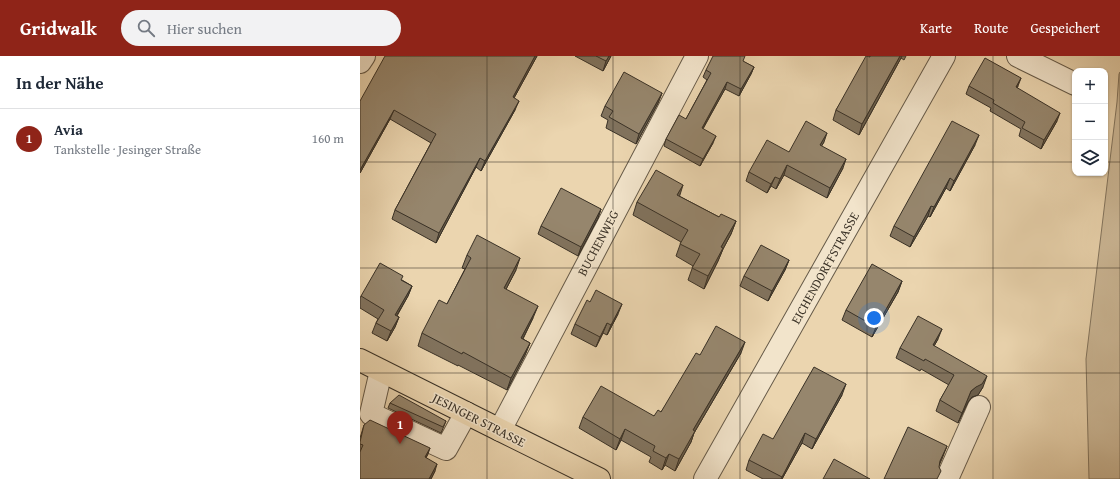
<!DOCTYPE html>
<html lang="de">
<head>
<meta charset="utf-8">
<style>
	body { margin:0; font-family:"Gentium Book Plus",serif; background:#f2f2f3; color:#1f2937 }
	.controls { position:absolute; right:12px; top:12px; display:grid; overflow:hidden; border-radius:8px; box-shadow:0 1px 3px #0004 }
	.controls button { width:36px; height:36px; display:grid; place-items:center; padding:0; border:0; border-bottom:1px solid #e0e1e3; background:#fff; color:#1f2937; font:20px sans-serif }
	.you { position:absolute; left:514px; top:262px; width:14px; height:14px; margin:-10px; border:3px solid #fff; border-radius:50%; background:#1a73e8; box-shadow:0 0 0 6px #1a73e833 }
	.badge { display:grid; place-items:center; width:26px; height:26px; border-radius:50%; background:#8f2418; color:#fff; font-size:13px; font-weight:700 }
	.pin { position:absolute; translate:-50% -33px; filter:drop-shadow(0 1px 2px #0008) }
	.pin::after { content:''; position:absolute; top:21px; width:14px; height:12px; background:inherit; clip-path:polygon(0 0,100% 0,50% 100%) }
	.list { margin:0; padding:0; list-style:none }
	h2 { display:flex; justify-content:space-between; align-items:center; height:52px; margin:0; padding:0 16px; font-size:17px }
	h2 small { font-size:13px; font-weight:400; color:#747a83 }
	.list li { display:grid; grid-template-columns:26px 1fr auto; gap:12px; align-items:center; box-sizing:border-box; height:60px; padding:0 16px; border-top:1px solid #e0e1e3 }
	.list b { display:block; font-size:15px; white-space:nowrap }
	.list p { margin:0; font-size:13px; white-space:nowrap; color:#747a83 }
	.list em { font-size:13px; font-style:normal; color:#747a83 }
	.icon { flex:none; width:22px; height:22px; fill:none; stroke:currentColor; stroke-width:2; stroke-linecap:round; stroke-linejoin:round }
	.map { position:relative; flex:none; width:760px; height:423px; overflow:hidden }
	header { display:flex; align-items:center; gap:24px; box-sizing:border-box; height:56px; padding:0 20px; background:#8f2418; color:#fff }
	header strong { font-size:19px }
	nav { display:flex; gap:22px; margin-inline-start:auto; font-size:14px }
	.search { width:280px; height:36px; background:#f2f2f3; display:flex; align-items:center; gap:10px; box-sizing:border-box; padding:0 14px; border-radius:22px; color:#747a83; font-size:15px }
	main { display:flex }
	aside { flex:1; background:#fff }
	.map>svg:first-child { display:block }
	.green { fill:#cdb998; stroke:#83755f }
	.lines { fill:none; stroke-linecap:round; stroke-linejoin:round }
	.minor-casing { stroke:#665a48; stroke-width:24 }
	.major-casing { stroke:#393126; stroke-width:24 }
	.minor { stroke:#f2e4cb; stroke-width:22 }
	.major { stroke:#ebd5af; stroke-width:22 }
	.wall { fill:#81735e; stroke:#393126 }
	.shaded-wall { fill:#695e4c; stroke:#393126 }
	.building { fill:#96866d; stroke:#393126 }
	.grid { fill:none; stroke:#393126; stroke-width:1; stroke-opacity:0.55 }
	.labels { text-anchor:middle; dominant-baseline:central; stroke-width:3; stroke-linejoin:round; paint-order:stroke }
	.street-label { font-size:13px; fill:#393126; stroke:#f2e4cb }
</style>
</head>
<body>
<header>
<strong>Gridwalk</strong>
<div class="search"><svg class="icon" aria-label="search" viewBox="0 0 24 24"><circle cx="10" cy="10" r="6"/><path d="M15 15l6 6"/></svg>Hier suchen</div>
<nav><a>Karte</a><a>Route</a><a>Gespeichert</a></nav>
</header>
<main>
<aside>
<h2>In der Nähe<small></small></h2>
<ul class="list">
<li><span class="badge">1</span><div><b>Avia</b><p>Tankstelle · Jesinger Straße</p></div><em>160 m</em></li>
</ul>
</aside>
<div class="map">
<svg width="760" height="423" viewBox="0 0 760 423">
	<rect width="100%" height="100%" fill="#ebd5af"/>
	<filter id="stains"><feTurbulence type="fractalNoise" baseFrequency=".005" numOctaves="4"/><feColorMatrix values="0 0 0 0 .2 0 0 0 0 .09 0 0 0 0 .02 0 0 0 .5 -.17"/></filter>
	<radialGradient id="worn" r=".72"><stop offset=".6" stop-color="#630" stop-opacity="0"/><stop offset="1" stop-color="#630" stop-opacity=".3"/></radialGradient>
	<path class="green" d="M760 16V423H729L726 303 757 46 759 18Z"/>
	<g class="lines">
		<g class="minor-casing">
			<g id="minor">
				<path d="M658 0 715 28"/>
				<path d="M0 6 4 0"/>
				<path d="M21 315 11 358 86 393 106 357"/>
				<path d="M140 374 337 0"/>
				<path d="M345 423 584 0"/>
				<path d="M587 423 619 351"/>
			</g>
		</g>
		<g class="major-casing">
			<path id="major" d="M0 304 140 374 239 423"/>
		</g>
		<use href="#minor" class="minor"/>
		<use href="#major" class="major"/>
	</g>
	<g class="wall">
		<path d="M177 0 154 42 155 54 121 115 116 111 76 187 32 163 35 154 71 87 30 63 0 117V45Z"/>
		<path d="M215 0H251L243 15Z"/>
		<path d="M510 0H546L544 4 541 2 499 79 473 64 476 54Z"/>
		<path d="M384 6 394 11 391 18 379 40 365 33 343 73 353 87 340 110 304 90 306 83 326 63 347 24 343 21 346 14Z"/>
		<path d="M609 30H658L657 32 697 65 681 93 659 80 661 73 630 55 631 52 606 38Z"/>
		<path d="M302 37 298 47 276 88 246 72 248 64 241 60 245 50Z"/>
		<path d="M464 86 461 90 483 112 467 142 424 119 416 133 411 130 407 137 386 125 389 116 429 96Z"/>
		<path d="M615 89 590 135 586 132 570 161 568 160 550 191 530 180 534 170Z"/>
		<path d="M319 140 359 161 376 165 371 178 363 193 358 205 344 233 328 224 333 210 316 200 321 186 273 159 277 146Z"/>
		<path d="M241 153 238 162 218 200 178 178 181 170Z"/>
		<path d="M107 199 156 214 146 233 173 262 163 283 170 287 165 299 147 334 98 309V310L58 290 62 277 87 248 105 213 102 212Z"/>
		<path d="M429 204 425 214 408 245 380 230 384 220Z"/>
		<path d="M42 224 52 230 48 240 37 260 39 261 35 271 27 285 12 277 16 267 18 263 0 252V242L1 240Z"/>
		<path d="M542 225 538 236 512 281 482 264 486 254Z"/>
		<path d="M258 258 247 279 243 277 236 291 211 278 215 268Z"/>
		<path d="M578 283 574 290 623 331 618 339 612 341 608 346 598 367 576 355 580 344 589 329 561 313 560 315 536 302 540 292Z"/>
		<path d="M381 297 334 377 331 386 315 415 305 409 302 414 289 406 291 401 261 384 256 394 219 372 223 361 294 360 301 356 340 299Z"/>
		<path d="M482 339 452 393 442 387 422 423H403L386 414 389 404 413 383Z"/>
		<path d="M30 347 86 365 84 370 81 377 28 352Z"/>
		<path d="M4 369 68 398 66 402 75 415 71 423H0V382Z"/>
	</g>
	<g class="shaded-wall">
		<path d="M175 0H177L149 51 153 41Z"/>
		<path d="M249 0H251L243 15 246 5Z"/>
		<path d="M540 0H542L541 2 499 79 502 68Z"/>
		<path d="M394 11 391 18 379 40 381 33Z"/>
		<path d="M661 22 658 30 653 40 656 31Z"/>
		<path d="M367 26 365 33 339 79 342 72Z"/>
		<path d="M302 37 298 47 276 88 279 78Z"/>
		<path d="M159 45 155 54 121 115 125 105Z"/>
		<path d="M34 54 30 63 0 117V114Z"/>
		<path d="M700 57 697 65 681 93 684 84Z"/>
		<path d="M467 77 464 86 457 98 460 89Z"/>
		<path d="M619 79 615 89 590 135 594 125Z"/>
		<path d="M356 80 353 87 340 110 343 103Z"/>
		<path d="M120 102 116 111 76 187 79 177Z"/>
		<path d="M486 103 483 112 467 142 470 132Z"/>
		<path d="M427 109 424 119 416 133 420 123Z"/>
		<path d="M415 121 411 130 407 137 411 128Z"/>
		<path d="M590 122 586 132 570 161 574 151Z"/>
		<path d="M323 129 319 142 317 139Z"/>
		<path d="M571 150 568 160 550 191 554 181Z"/>
		<path d="M241 153 238 162 218 200 221 191Z"/>
		<path d="M376 165 371 178 363 193 358 205 344 233 348 220 361 191Z"/>
		<path d="M160 202 156 214 140 245 144 232Z"/>
		<path d="M429 204 425 214 408 245 412 235Z"/>
		<path d="M542 225 538 236 512 281 516 271Z"/>
		<path d="M52 230 48 240 31 269 35 259Z"/>
		<path d="M262 248 258 258 247 279 251 269Z"/>
		<path d="M178 250 173 262 157 294 161 282Z"/>
		<path d="M39 261 35 271 27 285 31 275Z"/>
		<path d="M247 267 243 277 236 291 240 281Z"/>
		<path d="M582 273 578 283 569 299 573 289Z"/>
		<path d="M385 286 381 297 334 377 331 386 315 415 319 403 333 374Z"/>
		<path d="M170 287 165 299 147 334 151 322Z"/>
		<path d="M627 320 623 331 618 339 612 341 608 346 598 367 602 357 611 335 616 331Z"/>
		<path d="M486 328 482 339 452 393 456 383Z"/>
		<path d="M265 373 261 384 256 394 260 383Z"/>
		<path d="M445 377 442 387 422 423H421Z"/>
		<path d="M587 390 582 403 575 418 580 405Z"/>
		<path d="M70 392 68 398 62 408 65 401Z"/>
		<path d="M309 398 305 409 302 414 306 402Z"/>
		<path d="M77 408 75 415 71 423H69Z"/>
	</g>
	<g class="building">
		<path d="M25 0H175L153 41 159 45 125 105 120 102 79 177 35 154 76 78 34 54 0 114V45Z"/>
		<path d="M236 0H249L246 5Z"/>
		<path d="M353 0H385L383 5 394 11 381 33 367 26 342 72 356 80 343 103 306 83 319 59 326 63 351 17 346 14Z"/>
		<path d="M506 0 510 1V0H540L502 68 476 54Z"/>
		<path d="M625 2 661 22 656 31 700 57 684 84 662 72 665 66 633 47 634 44 609 30Z"/>
		<path d="M264 16 302 37 279 78 249 61 253 55 245 50Z"/>
		<path d="M446 65 467 77 460 89 486 103 470 132 427 109 420 123 415 121 411 128 389 116 407 84 429 96Z"/>
		<path d="M592 65 619 79 594 125 590 122 574 151 571 150 554 181 534 170Z"/>
		<path d="M296 114 323 129 317 139 359 161 361 158 376 165 361 191 363 192 348 220 332 212 340 198 320 188 328 174 277 146Z"/>
		<path d="M201 132 241 153 221 191 181 170Z"/>
		<path d="M117 179 160 202 144 232 178 250 161 282 170 287 151 322 103 296 102 298 62 277 79 244 87 248 111 202 107 199Z"/>
		<path d="M401 189 429 204 412 235 384 220Z"/>
		<path d="M20 207 43 220 41 224 52 230 35 259 39 261 31 275 16 267 24 254 1 240Z"/>
		<path d="M512 208 542 225 516 271 486 254Z"/>
		<path d="M236 234 262 248 251 269 247 267 240 281 215 268 227 244 230 246Z"/>
		<path d="M558 260 582 273 573 289 627 320 622 328 616 331 611 335 602 357 580 344 594 319 565 303 564 305 540 292Z"/>
		<path d="M356 270 385 286 333 374 335 375 319 403 309 398 306 402 293 395 295 390 265 373 260 383 223 361 241 330 294 360 298 354 301 356 336 297 340 299Z"/>
		<path d="M454 311 486 328 456 383 445 377 422 421 389 404 403 378 413 383Z"/>
		<path d="M39 339 86 365 83 371 30 347Z"/>
		<path d="M10 364 70 392 65 401 77 408 69 423H0V396L3 389 0 388V386L4 369Z"/>
		<path d="M548 371 587 390 580 405 579 411 581 415 577 423H524Z"/>
		<path d="M474 403 510 423H463Z"/>
	</g>
	<path class="grid" d="M127 0V423M253 0V423M380 0V423M507 0V423M633 0V423M0 106H715M745 106H760M0 212H760M0 317H760"/>
	<g class="labels">
		<g class="street-label">
			<text transform="translate(238 187) rotate(-62)">BUCHENWEG</text>
			<text transform="translate(465 212) rotate(-61)">EICHENDORFFSTRASSE</text>
			<text transform="translate(119 364) rotate(27)">JESINGER STRASSE</text>
		</g>
	</g>
	<rect width="100%" height="100%" filter="url(#stains)"/>
	<rect width="100%" height="100%" fill="url(#worn)"/>
</svg>
<div class="controls">
<button>+</button>
<button>−</button>
<button><svg class="icon" aria-label="layers" viewBox="0 0 24 24"><path d="M12 4l9 5-9 5-9-5zM3 14l9 5 9-5"/></svg></button>
</div>
<div class="you"></div>
<div class="pin badge" style="left:40px;top:388px">1</div>
</div>
</main>
</body>
</html>
